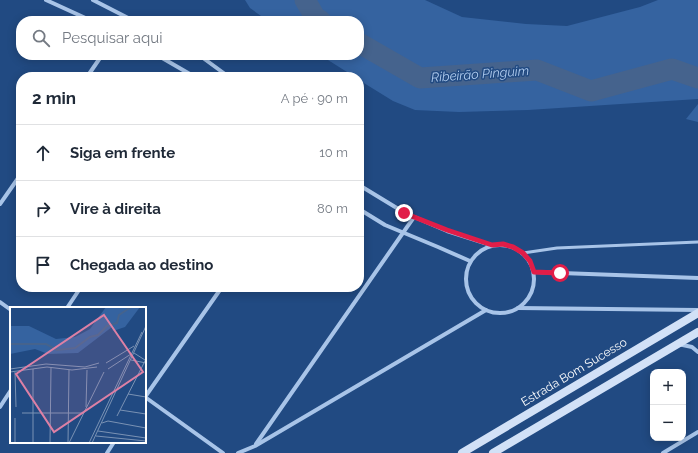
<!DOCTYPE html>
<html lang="pt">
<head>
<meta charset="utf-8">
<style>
	body { margin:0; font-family:Raleway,sans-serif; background:#f6f6f7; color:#1f2937 }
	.controls { position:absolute; right:12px; bottom:12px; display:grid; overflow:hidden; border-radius:8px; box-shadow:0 2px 10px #0003 }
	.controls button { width:36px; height:36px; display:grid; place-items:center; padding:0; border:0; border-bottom:1px solid #e0e1e3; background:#fff; color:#1f2937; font:20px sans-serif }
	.stop { position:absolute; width:12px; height:12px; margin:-9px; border:3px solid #e11d48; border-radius:50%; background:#fff }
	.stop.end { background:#e11d48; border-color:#fff; box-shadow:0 1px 4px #0008 }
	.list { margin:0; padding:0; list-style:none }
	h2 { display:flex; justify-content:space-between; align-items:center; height:52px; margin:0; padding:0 16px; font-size:17px }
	h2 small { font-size:13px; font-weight:400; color:#747a83 }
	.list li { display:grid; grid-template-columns:26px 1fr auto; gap:12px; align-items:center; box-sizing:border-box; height:56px; padding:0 16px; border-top:1px solid #e0e1e3 }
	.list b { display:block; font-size:15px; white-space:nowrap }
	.list em { font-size:13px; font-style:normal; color:#747a83 }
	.icon { flex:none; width:22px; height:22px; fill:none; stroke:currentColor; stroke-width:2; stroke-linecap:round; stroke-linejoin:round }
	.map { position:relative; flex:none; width:698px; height:453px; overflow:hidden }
	.search { position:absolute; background:#fff; box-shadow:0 2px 10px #0003; left:16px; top:16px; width:348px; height:44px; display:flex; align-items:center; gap:10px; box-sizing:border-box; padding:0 14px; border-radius:16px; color:#747a83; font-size:15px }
	.panel { position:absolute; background:#fff; box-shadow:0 2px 10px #0003; left:16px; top:72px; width:348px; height:220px; border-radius:16px }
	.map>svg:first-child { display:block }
	.green { fill:#3563a0 }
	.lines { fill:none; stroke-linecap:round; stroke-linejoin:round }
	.river { stroke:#45638d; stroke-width:21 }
	.lane { stroke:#a8c4e8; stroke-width:3 }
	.street { stroke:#a8c4e8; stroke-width:4 }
	.secondary { stroke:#d2e1f7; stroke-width:8 }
	.route { stroke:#e11d48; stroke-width:5 }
	.labels { text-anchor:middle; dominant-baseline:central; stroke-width:3; stroke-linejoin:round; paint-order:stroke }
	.street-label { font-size:12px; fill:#fff; stroke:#214a82 }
	.water-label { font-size:13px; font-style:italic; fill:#b3cef0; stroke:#214a82 }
	.inset-river { fill:none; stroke:#45638d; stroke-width:2 }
	.inset-road { fill:none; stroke:#7a92b4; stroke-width:1 }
	.view { fill:#dd80a5; fill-opacity:0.15; stroke:#dd80a5; stroke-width:2 }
	.inset-edge { fill:none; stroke:#fff; stroke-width:2 }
</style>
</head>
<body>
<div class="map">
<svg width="698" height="453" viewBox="0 0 698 453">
	<rect width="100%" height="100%" fill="#214a82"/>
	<g class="green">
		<path d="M245 0H425L462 17 526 24 567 26 640 7 658 0H698V99L528 110 459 112 415 110 393 101 359 80V77H355L320 55H359V21H268L250 8Z"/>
		<path d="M698 104V122L686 119Z"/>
	</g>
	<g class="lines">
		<g class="river">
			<path d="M305 0 315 17 321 21"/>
			<path d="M359 43 420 78 537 70 591 91 672 69 698 78"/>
		</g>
		<path class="lane" d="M523 253 557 248 698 242"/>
		<g class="street">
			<path d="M46 0 92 21"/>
			<path d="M93 0 134 21"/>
			<path d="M157 55 195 77"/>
			<path d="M199 55 229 77"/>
			<path d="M87 77 102 55"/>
			<path d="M359 185 405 213 447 231 491 245"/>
			<path d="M0 204 21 174"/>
			<path d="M359 209 385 225 438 247 470 261"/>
			<circle cx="500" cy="279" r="34"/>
			<path d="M534 272 698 278"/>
			<path d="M0 302 11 310"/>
			<path d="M67 308 81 287"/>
			<path d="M518 308 698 310"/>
			<path d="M678 344 692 347 698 352"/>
			<path d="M145 397 222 287"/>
			<path d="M145 397 223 453"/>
			<path d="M0 407 11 390"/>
			<path d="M256 444 414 217"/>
			<path d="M107 453 114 442"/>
			<path d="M238 453 255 446 486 310"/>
			<path d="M663 453 698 432"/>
		</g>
		<g class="secondary">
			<path d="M462 453 698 313"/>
			<path d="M493 453 698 332"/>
		</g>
	</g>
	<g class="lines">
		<path class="route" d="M404 213 447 230 492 245 503 244 513 247 523 253 530 261 534 272 560 273"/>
	</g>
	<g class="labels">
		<g class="street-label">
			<text transform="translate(574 372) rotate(-31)">Estrada Bom Sucesso</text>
		</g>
		<g class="water-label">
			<text transform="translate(480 74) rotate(-4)">Ribeirão Pinguim</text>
		</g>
	</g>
	<g transform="translate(10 307)">
		<rect width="136" height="136" fill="#214a82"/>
		<path d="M96 0H130L115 20 103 24 102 20 68 46 38 47 25 42 0 47V19H19L46 32 65 30 80 22Z" fill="#3563a0"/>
		<path class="inset-river" d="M0 37H36L47 43 65 41 80 30 88 28 97 19 107 16 109 8 121 0"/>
		<path class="inset-road" d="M124 46 135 53M121 53 136 56M96 56 124 39M0 62 36 57 75 60 89 56M98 62 121 47M0 65 37 60 62 63 87 60M5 65 6 100M118 87 136 90M76 100 77 63M110 103 136 107M12 106H74M107 109 136 52M5 111V136M92 116 98 114 136 121M88 124 136 131M86 129 136 134M23 136V62M40 136 41 61M58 136 59 63M59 136 94 65M79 136 132 25M82 136 136 19"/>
		<path class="view" d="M94 8 133 65 44 125 6 67Z"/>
		<rect width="136" height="136" class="inset-edge"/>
	</g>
</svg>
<div class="controls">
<button>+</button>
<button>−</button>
</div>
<div class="stop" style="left:560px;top:273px"></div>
<div class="stop end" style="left:404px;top:213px"></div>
<div class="search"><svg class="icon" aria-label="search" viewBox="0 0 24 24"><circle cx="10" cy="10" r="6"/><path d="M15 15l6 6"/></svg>Pesquisar aqui</div>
<section class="panel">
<h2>2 min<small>A pé · 90 m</small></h2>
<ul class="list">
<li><svg class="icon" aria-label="ahead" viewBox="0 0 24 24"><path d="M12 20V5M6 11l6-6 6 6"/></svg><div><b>Siga em frente</b></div><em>10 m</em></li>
<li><svg class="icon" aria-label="right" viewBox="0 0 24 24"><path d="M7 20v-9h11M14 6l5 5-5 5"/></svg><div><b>Vire à direita</b></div><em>80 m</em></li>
<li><svg class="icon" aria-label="arrive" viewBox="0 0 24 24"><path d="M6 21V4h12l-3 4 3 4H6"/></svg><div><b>Chegada ao destino</b></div></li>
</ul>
</section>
</div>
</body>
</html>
